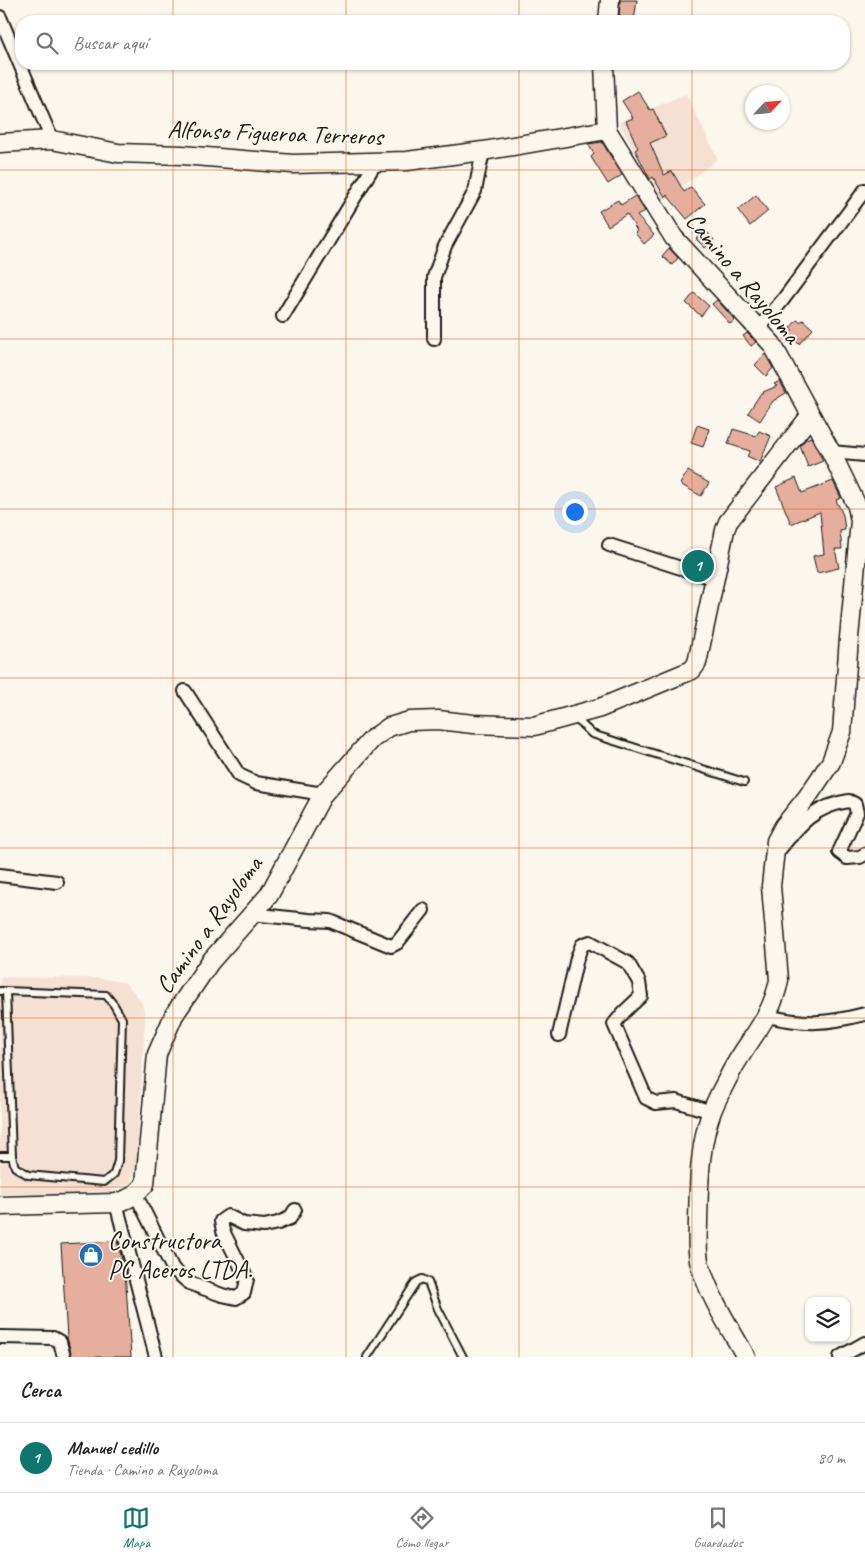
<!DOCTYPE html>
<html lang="es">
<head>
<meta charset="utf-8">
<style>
	body { margin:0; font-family:Caveat,sans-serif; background:#f2f2f2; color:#202124 }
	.controls { position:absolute; right:15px; bottom:15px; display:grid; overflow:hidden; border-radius:10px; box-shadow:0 1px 4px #0004 }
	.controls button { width:45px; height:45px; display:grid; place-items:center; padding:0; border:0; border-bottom:1px solid #e0e0e0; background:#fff; color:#202124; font:25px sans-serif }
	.compass { position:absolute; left:745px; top:85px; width:45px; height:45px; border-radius:50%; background:#fff; box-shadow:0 1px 4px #0004; rotate:64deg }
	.you { position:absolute; left:574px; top:511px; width:18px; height:18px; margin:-12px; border:4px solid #fff; border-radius:50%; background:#1a73e8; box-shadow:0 0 0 8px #1a73e833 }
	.badge { display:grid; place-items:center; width:32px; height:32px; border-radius:50%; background:#0f766e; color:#fff; font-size:16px; font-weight:700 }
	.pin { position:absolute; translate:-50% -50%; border:2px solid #fff; box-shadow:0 1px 5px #0006 }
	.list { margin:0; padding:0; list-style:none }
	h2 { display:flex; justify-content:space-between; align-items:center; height:65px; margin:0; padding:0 20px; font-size:21px }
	h2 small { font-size:16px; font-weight:400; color:#757577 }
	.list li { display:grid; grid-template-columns:32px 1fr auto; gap:15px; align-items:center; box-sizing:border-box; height:70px; padding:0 20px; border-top:1px solid #e0e0e0 }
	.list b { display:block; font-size:19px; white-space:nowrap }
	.list p { margin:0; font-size:16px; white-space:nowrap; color:#757577 }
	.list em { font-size:16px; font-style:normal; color:#757577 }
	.icon { flex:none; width:28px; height:28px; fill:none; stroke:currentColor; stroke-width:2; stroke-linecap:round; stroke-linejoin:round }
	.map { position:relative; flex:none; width:865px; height:1357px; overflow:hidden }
	.search { position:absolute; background:#fff; box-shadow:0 1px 4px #0004; left:15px; right:15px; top:15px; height:55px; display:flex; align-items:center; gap:12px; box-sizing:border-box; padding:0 18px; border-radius:20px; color:#757577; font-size:19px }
	.sheet { height:135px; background:#fff }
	nav { display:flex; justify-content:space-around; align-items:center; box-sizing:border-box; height:70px; border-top:1px solid #e0e0e0; background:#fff; font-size:14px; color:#757577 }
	nav a { display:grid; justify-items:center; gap:2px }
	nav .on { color:#0f766e }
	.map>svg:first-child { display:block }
	.built { fill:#f5e1d4 }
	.building { fill:#e6af9d; stroke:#1c1c1c }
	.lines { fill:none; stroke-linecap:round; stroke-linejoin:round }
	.lane-casing { stroke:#1c1c1c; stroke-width:10 }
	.street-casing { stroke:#1c1c1c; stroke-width:16 }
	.secondary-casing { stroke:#1c1c1c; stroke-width:21 }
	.lane { stroke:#fbf7ec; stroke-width:6 }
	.street { stroke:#fbf7ec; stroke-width:12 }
	.secondary { stroke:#fbf7ec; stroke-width:18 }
	.grid { fill:none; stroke:#e8590c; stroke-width:1; stroke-opacity:0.55 }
	.labels { text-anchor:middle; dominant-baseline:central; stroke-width:4; stroke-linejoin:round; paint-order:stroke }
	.street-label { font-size:25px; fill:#1c1c1c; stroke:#fbf7ec }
	.poi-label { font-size:25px; fill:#1c1c1c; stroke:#fbf7ec; text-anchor:start }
</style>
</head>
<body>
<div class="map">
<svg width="865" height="1357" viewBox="0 0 865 1357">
	<rect width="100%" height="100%" fill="#fbf7ec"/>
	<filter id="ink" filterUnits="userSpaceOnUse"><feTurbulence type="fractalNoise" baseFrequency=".02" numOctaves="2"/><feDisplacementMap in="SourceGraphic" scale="10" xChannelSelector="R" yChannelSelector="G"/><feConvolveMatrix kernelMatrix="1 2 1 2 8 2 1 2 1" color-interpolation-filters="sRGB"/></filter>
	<g filter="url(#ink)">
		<g class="built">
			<path d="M686 94 718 159 661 202 619 122Z"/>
			<path d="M0 977 96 978 124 982 134 992 143 1005 145 1022 136 1171 130 1183 102 1196 0 1194Z"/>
		</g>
		<g class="building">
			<path d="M620 0H637L634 21H619Z"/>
			<path d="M638 91 650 110 653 109 666 136 650 143 664 175 672 171 684 192 691 187 705 204 687 219 667 195 665 197 653 177 650 179 635 150 638 148 626 121 633 118 622 101Z"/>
			<path d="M602 142 622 175 608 184 591 157 594 154 588 144Z"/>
			<path d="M756 195 768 211 750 226 738 210Z"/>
			<path d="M635 196 645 211 637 216 654 235 644 244 635 233 637 231 627 214 608 226 599 211 618 200 621 205Z"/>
			<path d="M706 231 714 240 705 248 696 239Z"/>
			<path d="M669 248 678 258 672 265 662 256Z"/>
			<path d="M694 293 709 306 701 316 686 303Z"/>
			<path d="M717 300 735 320 730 324 712 304Z"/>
			<path d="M797 320 800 322 803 320 813 329 799 344 789 335 793 330 790 328Z"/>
			<path d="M747 333 756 342 751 346 743 336Z"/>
			<path d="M765 354 773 368 766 376 755 365Z"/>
			<path d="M780 381 786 393 773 401 760 421 748 413 761 393 777 386 774 384Z"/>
			<path d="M697 425 709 429 703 447 691 443Z"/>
			<path d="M733 429 756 436 759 431 771 436 760 462 747 456 750 451 728 444Z"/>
			<path d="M811 437 823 461 808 467 800 446 806 439Z"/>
			<path d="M688 471 709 483 701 496 680 484Z"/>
			<path d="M796 478 802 493 833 481 841 498 836 500 843 515 845 530 840 531 842 549H835L839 568 817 573 813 556 824 554 820 512 791 524 776 487Z"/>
			<path d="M117 1241 125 1271 131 1357H72L67 1337 61 1244Z"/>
		</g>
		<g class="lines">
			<g class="lane-casing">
				<g id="lane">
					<path d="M575 718 592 734 744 782"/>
					<path d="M0 991H6L106 995 114 1005 122 1019 118 1161 114 1174 104 1182 28 1175 15 1167 12 1156 6 991"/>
					<path d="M0 1156H12"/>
					<path d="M367 1357 416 1282 422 1279 428 1282 438 1309 463 1357"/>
				</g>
			</g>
			<g class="street-casing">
				<g id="street">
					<path d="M0 17 52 140"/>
					<path d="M283 316 376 162"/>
					<path d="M758 329 782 301 865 190"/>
					<path d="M434 339V277L445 246 475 191 483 151"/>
					<path d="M831 452 865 455"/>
					<path d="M609 545 715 579"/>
					<path d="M185 691 239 775 256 783 323 794"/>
					<path d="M775 855C797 828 812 806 849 801L855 804 857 813 839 852 847 858 860 857 865 854"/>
					<path d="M0 875 57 882"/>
					<path d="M251 914 309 920 330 921 391 946 397 943 423 910"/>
					<path d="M767 1016C806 1025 826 1024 865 1014"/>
					<path d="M559 1035 577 958 582 945 590 942 628 963 639 982 641 996 624 1012 614 1024 646 1098 656 1103 676 1101 712 1112"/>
					<path d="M136 1195 173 1269 189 1283 222 1295 236 1298 244 1293 247 1279 223 1231 221 1221 228 1216 244 1224 264 1226 278 1223 290 1218 295 1210"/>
					<path d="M116 1203 156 1357"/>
					<path d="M0 1337 53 1338 60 1342 64 1357"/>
					<path d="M840 1357 865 1343"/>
				</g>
			</g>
			<g class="secondary-casing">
				<g id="secondary">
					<path d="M608 21 610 0"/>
					<path d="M604 64 607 130 674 238 772 344 831 452 857 506 860 521 849 638 842 732 831 762 808 796 784 826 776 841 771 886 779 980C771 1021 748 1039 730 1074 724 1086 717 1098 712 1111 699 1145 699 1184 698 1220 698 1234 696 1252 700 1265 710 1298 730 1328 746 1357"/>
					<path d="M0 143 52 140 118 153 182 155 293 164 407 161 483 151 607 130"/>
					<path d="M0 1206 116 1203C129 1200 136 1194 145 1184L157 1054 174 1015 210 962 269 895 323 794 372 739 389 727 409 721 438 720 473 724 534 726 600 708 692 670 697 663 725 530 728 522 810 416"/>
				</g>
			</g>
			<use href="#lane" class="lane"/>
			<use href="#street" class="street"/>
			<use href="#secondary" class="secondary"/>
		</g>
	</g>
	<path class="grid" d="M173 0V21M346 0V21M519 0V21M692 0V21M173 64V1357M346 64V1357M519 64V1357M692 64V1357M0 170H865M0 339H865M0 509H865M0 678H865M0 848H865M0 1018H865M0 1187H865"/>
	<defs>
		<g id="shop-disc" transform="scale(1.25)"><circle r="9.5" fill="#1f6fb2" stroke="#fbf7ec"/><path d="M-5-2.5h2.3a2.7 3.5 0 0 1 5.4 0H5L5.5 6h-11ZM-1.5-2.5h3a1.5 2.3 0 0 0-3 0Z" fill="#fff"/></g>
	</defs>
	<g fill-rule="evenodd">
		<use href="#shop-disc" x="91" y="1255"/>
	</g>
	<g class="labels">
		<g class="street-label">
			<text transform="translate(275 133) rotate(2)">Alfonso Figueroa Terreros</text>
			<text transform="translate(743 278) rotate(50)">Camino a Rayoloma</text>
			<text transform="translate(209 925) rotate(-54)">Camino a Rayoloma</text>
		</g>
		<g class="poi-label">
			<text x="108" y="1241">Constructora<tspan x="108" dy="29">PC Aceros LTDA.</tspan></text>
		</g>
	</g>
</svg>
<div class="controls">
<button><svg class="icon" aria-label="layers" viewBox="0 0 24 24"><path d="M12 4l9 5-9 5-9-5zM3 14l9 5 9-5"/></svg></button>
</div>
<svg class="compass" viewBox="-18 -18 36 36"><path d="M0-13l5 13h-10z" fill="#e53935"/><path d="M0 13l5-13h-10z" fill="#757577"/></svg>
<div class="you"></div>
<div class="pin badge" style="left:698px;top:566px">1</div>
<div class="search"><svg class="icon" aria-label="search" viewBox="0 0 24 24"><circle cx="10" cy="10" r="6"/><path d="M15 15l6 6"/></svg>Buscar aquí</div>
</div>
<section class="sheet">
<h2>Cerca<small></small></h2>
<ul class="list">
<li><span class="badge">1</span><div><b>Manuel cedillo</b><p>Tienda · Camino a Rayoloma</p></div><em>80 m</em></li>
</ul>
</section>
<nav>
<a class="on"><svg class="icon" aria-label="map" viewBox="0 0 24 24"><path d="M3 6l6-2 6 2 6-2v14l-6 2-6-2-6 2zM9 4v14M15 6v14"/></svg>Mapa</a>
<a><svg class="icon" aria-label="directions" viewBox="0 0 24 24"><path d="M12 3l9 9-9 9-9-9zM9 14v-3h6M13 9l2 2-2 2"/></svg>Cómo llegar</a>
<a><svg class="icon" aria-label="saved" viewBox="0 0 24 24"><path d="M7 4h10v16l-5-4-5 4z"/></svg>Guardados</a>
</nav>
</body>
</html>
